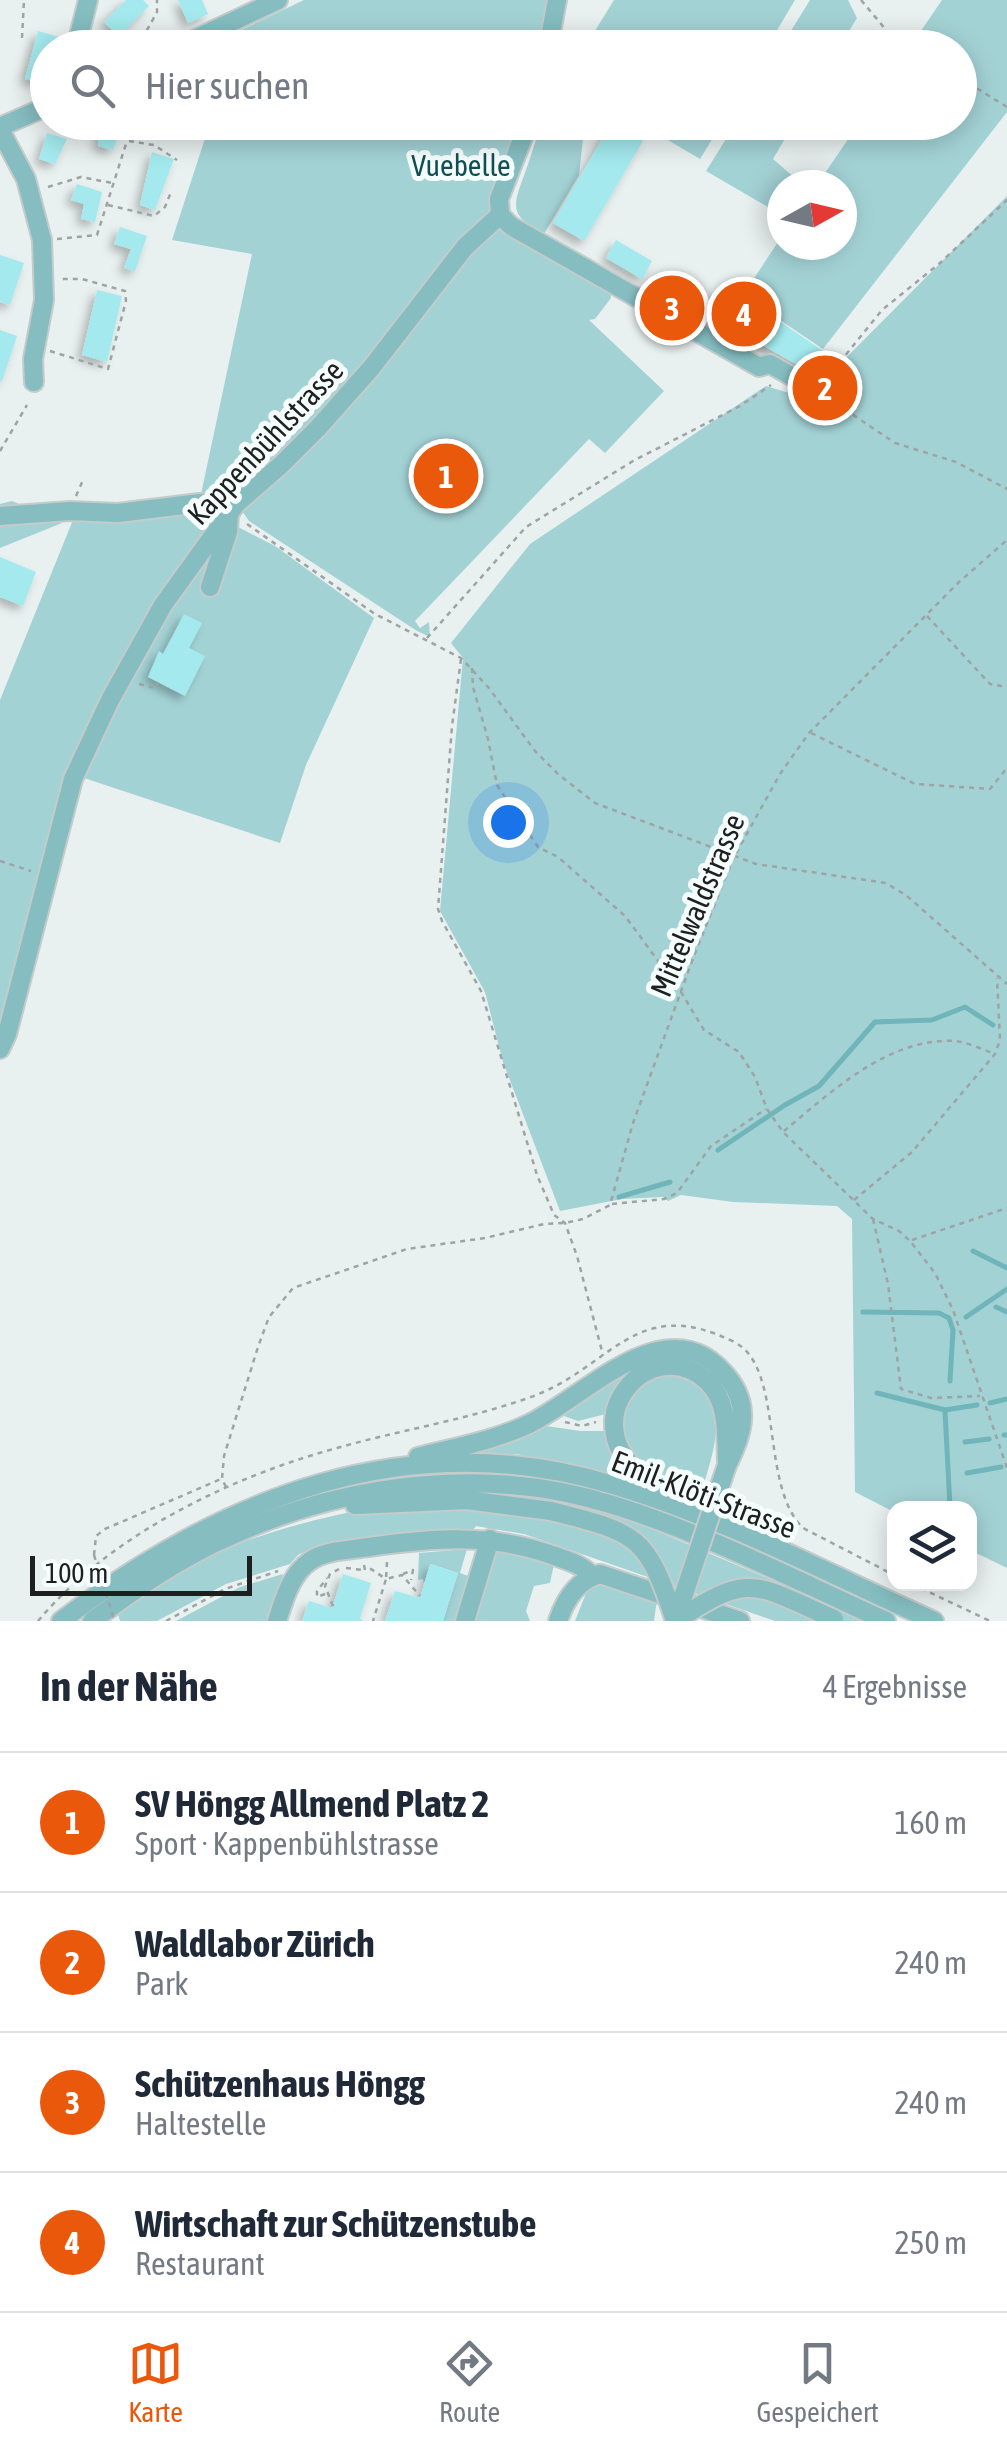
<!DOCTYPE html>
<html lang="de">
<head>
<meta charset="utf-8">
<style>
	body { margin:0; font-family:"Asap Condensed",sans-serif; background:#f2f2f3; color:#1f2937 }
	.controls { position:absolute; right:30px; bottom:30px; display:grid; overflow:hidden; border-radius:20px; box-shadow:0 5px 25px #0003 }
	.controls button { width:90px; height:90px; display:grid; place-items:center; padding:0; border:0; border-bottom:2px solid #e0e1e3; background:#fff; color:#1f2937; font:50px sans-serif }
	.compass { position:absolute; left:767px; top:170px; width:90px; height:90px; border-radius:50%; background:#fff; box-shadow:0 5px 25px #0003; rotate:82deg }
	.scale { position:absolute; left:30px; bottom:25px; width:222px; box-sizing:border-box; padding-left:10px; border:5px solid #1e2020; border-top:0; font-size:28px; line-height:35px; white-space:nowrap; color:#1e2020; -webkit-text-stroke:8px #f6fdfd; paint-order:stroke }
	.you { position:absolute; left:508px; top:822px; width:35px; height:35px; margin:-25px; border:8px solid #fff; border-radius:50%; background:#1a73e8; box-shadow:0 0 0 15px #1a73e833 }
	.badge { display:grid; place-items:center; width:65px; height:65px; border-radius:50%; background:#ea580c; color:#fff; font-size:32px; font-weight:700 }
	.pin { position:absolute; translate:-50% -50%; border:5px solid #fff; box-shadow:0 2px 10px #0006 }
	.list { margin:0; padding:0; list-style:none }
	h2 { display:flex; justify-content:space-between; align-items:center; height:130px; margin:0; padding:0 40px; font-size:42px }
	h2 small { font-size:32px; font-weight:400; color:#747a83 }
	.list li { display:grid; grid-template-columns:65px 1fr auto; gap:30px; align-items:center; box-sizing:border-box; height:140px; padding:0 40px; border-top:2px solid #e0e1e3 }
	.list b { display:block; font-size:38px; white-space:nowrap }
	.list p { margin:0; font-size:32px; white-space:nowrap; color:#747a83 }
	.list em { font-size:32px; font-style:normal; color:#747a83 }
	.icon { flex:none; width:55px; height:55px; fill:none; stroke:currentColor; stroke-width:2; stroke-linecap:round; stroke-linejoin:round }
	.map { position:relative; flex:none; width:1007px; height:1621px; overflow:hidden }
	.search { position:absolute; background:#fff; box-shadow:0 5px 25px #0003; left:30px; right:30px; top:30px; height:110px; display:flex; align-items:center; gap:25px; box-sizing:border-box; padding:0 35px; border-radius:55px; color:#747a83; font-size:38px }
	.sheet { height:690px; background:#fff }
	nav { display:flex; justify-content:space-around; align-items:center; box-sizing:border-box; height:140px; border-top:2px solid #e0e1e3; background:#fff; font-size:28px; color:#747a83 }
	nav a { display:grid; justify-items:center; gap:5px }
	nav .on { color:#ea580c }
	.map>svg:first-child { display:block }
	.green { fill:#a3d2d5 }
	.lines { fill:none; stroke-linecap:round; stroke-linejoin:round }
	.stream { stroke:#70b5b9; stroke-width:5 }
	.building { fill:#a3e9ed; filter:url(#shadow) }
	.minor-casing { stroke:#c4cbcb; stroke-width:22 }
	.path { stroke:#9ea3a3; stroke-width:2.5; stroke-dasharray:5 5; stroke-linecap:butt }
	.minor { stroke:#85bdc0; stroke-width:18 }
	.minor-bridge-casing { stroke:#c4cbcb; stroke-width:22; stroke-linecap:butt }
	.path-bridge { stroke:#9ea3a3; stroke-width:2.5; stroke-dasharray:5 5; stroke-linecap:butt }
	.minor-bridge { stroke:#85bdc0; stroke-width:18 }
	.labels { text-anchor:middle; dominant-baseline:central; stroke-width:10; stroke-linejoin:round; paint-order:stroke }
	.park-label { font-size:30px; fill:#124f53; stroke:#f6fdfd }
	.street-label { font-size:30px; fill:#1e2020; stroke:#f6fdfd }
</style>
</head>
<body>
<div class="map">
<svg width="1007" height="1621" viewBox="0 0 1007 1621">
	<defs>
		<filter id="shadow"><feDropShadow dx="-5" dy="5" stdDeviation="5" flood-color="#0004"/></filter>
	</defs>
	<rect width="100%" height="100%" fill="#e9f0f0"/>
	<g class="green">
		<path d="M304 0H554L543 47 234 48 239 31Z"/>
		<path d="M614 0H795L767 47H585Z"/>
		<path d="M810 0H848L857 18 839 47H781Z"/>
		<path d="M942 0H1007V112L823 349 743 295 782 236V245H842V185H817L859 123 960 122V48L910 47Z"/>
		<path d="M210 123H524L487 215 368 368 238 496 200 499 252 254 172 240Z"/>
		<path d="M541 123H574L584 130 579 175 544 234C506 215 514 204 526 170 532 154 536 138 541 123Z"/>
		<path d="M639 123H722L700 159Z"/>
		<path d="M736 123H794L773 159 803 185H782L780 214 706 171Z"/>
		<path d="M1007 196V1568L970 1550V1508H894V1512L855 1492 852 1219 837 1206 733 1202 681 1195 668 1201 663 1197 622 1199 560 1211 503 1062 485 992 440 911 463 658 451 643 530 544 766 386 806 398Z"/>
		<path d="M501 230 610 291 611 298 595 319 589 320 664 391 605 453 589 439 415 621 420 628 429 622 430 637 417 631 249 521 242 511 246 503 486 234Z"/>
		<path d="M12 501 62 523 0 548V504Z"/>
		<path d="M211 511 216 524 85 738 0 1029V700L75 515Z"/>
		<path d="M238 527 275 546 374 618 306 765 280 843 78 776 122 686 215 539Z"/>
		<path d="M629 1368H638L615 1388 606 1414 578 1421 561 1415Z"/>
		<path d="M664 1374C739 1385 716 1447 699 1499L654 1476 626 1447 620 1429 621 1413 636 1385Z"/>
		<path d="M546 1426 581 1431H605C608 1454 622 1468 638 1484L517 1454H460L490 1448Z"/>
		<path d="M459 1491 514 1492 617 1514 868 1621H775L524 1534 476 1526 473 1530 319 1545 298 1555 290 1564 226 1584 157 1621H120L118 1614C215 1531 338 1514 459 1491Z"/>
		<path d="M467 1549 460 1573 471 1577 457 1621H443L458 1573 431 1564 424 1583 423 1579 418 1580 419 1553Z"/>
		<path d="M499 1549 554 1564 550 1583 534 1586 526 1611 530 1621H472L495 1553Z"/>
		<path d="M283 1574 268 1621H176L240 1587Z"/>
		<path d="M605 1582 657 1599 654 1621H575L588 1588Z"/>
	</g>
	<g class="lines">
		<g class="stream">
			<path d="M718 1150 785 1105 819 1086 875 1022 932 1020 965 1007 993 1025"/>
			<path d="M619 1197 670 1182"/>
			<path d="M973 1251 1007 1268"/>
			<path d="M996 1307 1007 1312"/>
			<path d="M863 1312 939 1313 949 1318 953 1330 950 1381"/>
			<path d="M966 1317 1007 1289"/>
			<path d="M877 1393 945 1410 977 1405"/>
			<path d="M990 1403 1007 1399"/>
			<path d="M945 1411 950 1507"/>
			<path d="M1004 1435H1007"/>
			<path d="M965 1442 989 1439"/>
			<path d="M967 1473 1001 1467"/>
		</g>
	</g>
	<g class="building">
		<path d="M126 0H143L149 6 125 30 132 37 121 48H105L117 35 104 22Z"/>
		<path d="M178 0H202L208 14 188 23Z"/>
		<path d="M38 31 62 38 59 48H48V85L25 79Z"/>
		<path d="M101 122H122L113 150 98 146Z"/>
		<path d="M612 122 643 141 584 241 553 223Z"/>
		<path d="M47 133 67 139 55 164 39 159Z"/>
		<path d="M152 152 174 159 155 210 140 205Z"/>
		<path d="M77 184 102 192 95 222 81 219 84 204 71 200Z"/>
		<path d="M120 227 147 236 135 271 124 268 131 249 114 244Z"/>
		<path d="M616 240 652 261 642 279 606 258Z"/>
		<path d="M0 255 24 263 10 305 0 302Z"/>
		<path d="M731 288 823 351 820 355 830 362 820 378 750 338 748 341 712 316Z"/>
		<path d="M97 290 122 296 107 362 82 355Z"/>
		<path d="M0 330 17 336 2 381H0Z"/>
		<path d="M0 557 36 572 23 606 0 597Z"/>
		<path d="M184 614 202 623 189 648 205 656 185 696 148 677 159 651 163 654Z"/>
		<path d="M430 1564 458 1573 443 1621H385L395 1591 420 1598Z"/>
		<path d="M343 1574 371 1583 360 1618 363 1621H302L309 1601 332 1608Z"/>
	</g>
	<g class="lines">
		<g class="minor-casing">
			<g id="minor">
				<path d="M76 48 88 0"/>
				<path d="M176 48 278 0"/>
				<path d="M548 48 557 0"/>
				<path d="M0 127 48 106"/>
				<path d="M0 130 26 179 42 240 44 300 33 359 34 382"/>
				<path d="M500 215 511 226 759 367 770 364 814 389"/>
				<path d="M500 215 499 199 529 122"/>
				<path d="M0 516 70 511 118 513 200 503 216 504 229 513"/>
				<path d="M210 587 228 532 229 513"/>
				<path d="M0 1049 7 1034 73 779 110 700 163 605 236 504 282 464 318 428 372 367 465 247 500 215"/>
				<path d="M418 1457C456 1447 493 1441 529 1424 587 1396 670 1301 729 1379 751 1408 742 1436 727 1465"/>
				<path d="M355 1505 467 1500 551 1511"/>
				<path d="M702 1505C684 1497 662 1490 646 1478 568 1423 650 1329 707 1381 729 1401 726 1436 727 1462"/>
				<path d="M61 1621C224 1497 408 1423 613 1485 724 1518 829 1574 934 1621"/>
				<path d="M92 1621C134 1590 180 1558 228 1537 347 1483 487 1465 613 1505 707 1534 797 1581 886 1621"/>
				<path d="M277 1621C284 1600 290 1575 310 1561 325 1550 351 1550 369 1547 433 1538 490 1533 552 1555 566 1560 582 1564 592 1576"/>
				<path d="M465 1621 490 1539"/>
				<path d="M558 1621C565 1600 577 1580 600 1574L740 1621"/>
			</g>
		</g>
		<g class="path">
			<path d="M861 0 892 37 909 48"/>
			<path d="M22 38 24 0"/>
			<path d="M137 48 157 12V0"/>
			<path d="M960 78 1007 107"/>
			<path d="M129 141 154 145 177 160"/>
			<path d="M48 187 81 177 112 183"/>
			<path d="M108 205 154 216 165 207 171 192"/>
			<path d="M57 239 97 235 133 122"/>
			<path d="M50 351 108 369 126 301 125 291 82 279H62"/>
			<path d="M827 378 882 310 940 263 1007 200"/>
			<path d="M828 398 895 443 956 462 1007 489"/>
			<path d="M0 451 27 405"/>
			<path d="M76 496 84 478"/>
			<path d="M247 524 375 614 461 658 488 687 535 751 558 774 595 803 756 864 886 883 907 896 1007 984"/>
			<path d="M927 616 990 684 1007 687"/>
			<path d="M427 638 526 527 633 461 740 406 771 385"/>
			<path d="M461 659 452 726 438 909 442 921 481 991 537 1175 554 1215 565 1223 577 1256 603 1355"/>
			<path d="M472 668 473 687 488 739 497 785 538 847 558 857 625 916 681 992 704 1030 739 1052 755 1077 767 1109 783 1132 873 1219 899 1231 910 1241 935 1273 953 1310 1007 1468"/>
			<path d="M139 684 155 688 158 682"/>
			<path d="M811 733 915 784 990 789 1007 768"/>
			<path d="M0 861 31 871"/>
			<path d="M784 1131C831 1092 889 1037 955 1041 967 1042 981 1049 993 1053"/>
			<path d="M854 1200 912 1152 995 1054 1000 1040 997 978"/>
			<path d="M612 1204 664 1199 677 1193 711 1146 766 1109"/>
			<path d="M873 1219 888 1284 901 1389 931 1398 980 1396"/>
			<path d="M912 1240 1007 1208"/>
			<path d="M565 1422 582 1426 596 1422"/>
			<path d="M226 1487 222 1479 224 1456 258 1347 269 1317 293 1288 407 1249 485 1238 544 1224 565 1223 583 1219 610 1205 633 1123 695 953 734 857 780 774 809 733 959 582 1007 540"/>
			<path d="M94 1555 96 1536 105 1529 221 1479"/>
			<path d="M387 1562 386 1579 402 1575 420 1596"/>
			<path d="M364 1565 365 1570 371 1569 386 1579 373 1621"/>
			<path d="M346 1568 363 1570"/>
			<path d="M403 1574 413 1570 411 1580"/>
			<path d="M912 1584 990 1621"/>
			<path d="M325 1594 317 1597V1591L327 1578"/>
			<path d="M333 1606 325 1586 330 1574 339 1569"/>
			<path d="M38 1621C110 1535 230 1477 337 1448 400 1430 466 1420 528 1398 611 1370 634 1292 734 1342 785 1367 759 1485 803 1528L894 1575"/>
			<path d="M166 1621 225 1589 278 1571"/>
		</g>
		<use href="#minor" class="minor"/>
		<g class="minor-bridge-casing">
			<g id="minor-bridge">
				<path d="M551 1511C638 1533 647 1535 675 1621"/>
				<path d="M675 1621 727 1465"/>
				<path d="M676 1621C751 1570 756 1585 834 1619"/>
			</g>
		</g>
		<path class="path-bridge" d="M94 1555 114 1619"/>
		<use href="#minor-bridge" class="minor-bridge"/>
	</g>
	<g class="labels">
		<g class="park-label">
			<text x="461" y="165">Vuebelle</text>
		</g>
		<g class="street-label">
			<text transform="translate(265 442) rotate(-47)">Kappenbühlstrasse</text>
			<text transform="translate(697 905) rotate(-67)">Mittelwaldstrasse</text>
			<text transform="translate(704 1494) rotate(21)">Emil-Klöti-Strasse</text>
		</g>
	</g>
</svg>
<div class="controls">
<button><svg class="icon" aria-label="layers" viewBox="0 0 24 24"><path d="M12 4l9 5-9 5-9-5zM3 14l9 5 9-5"/></svg></button>
</div>
<svg class="compass" viewBox="-18 -18 36 36"><path d="M0-13l5 13h-10z" fill="#e53935"/><path d="M0 13l5-13h-10z" fill="#747a83"/></svg>
<div class="scale">100 m</div>
<div class="you"></div>
<div class="pin badge" style="left:446px;top:476px">1</div>
<div class="pin badge" style="left:825px;top:388px">2</div>
<div class="pin badge" style="left:672px;top:308px">3</div>
<div class="pin badge" style="left:744px;top:314px">4</div>
<div class="search"><svg class="icon" aria-label="search" viewBox="0 0 24 24"><circle cx="10" cy="10" r="6"/><path d="M15 15l6 6"/></svg>Hier suchen</div>
</div>
<section class="sheet">
<h2>In der Nähe<small>4 Ergebnisse</small></h2>
<ul class="list">
<li><span class="badge">1</span><div><b>SV Höngg Allmend Platz 2</b><p>Sport · Kappenbühlstrasse</p></div><em>160 m</em></li>
<li><span class="badge">2</span><div><b>Waldlabor Zürich</b><p>Park</p></div><em>240 m</em></li>
<li><span class="badge">3</span><div><b>Schützenhaus Höngg</b><p>Haltestelle</p></div><em>240 m</em></li>
<li><span class="badge">4</span><div><b>Wirtschaft zur Schützenstube</b><p>Restaurant</p></div><em>250 m</em></li>
</ul>
</section>
<nav>
<a class="on"><svg class="icon" aria-label="map" viewBox="0 0 24 24"><path d="M3 6l6-2 6 2 6-2v14l-6 2-6-2-6 2zM9 4v14M15 6v14"/></svg>Karte</a>
<a><svg class="icon" aria-label="directions" viewBox="0 0 24 24"><path d="M12 3l9 9-9 9-9-9zM9 14v-3h6M13 9l2 2-2 2"/></svg>Route</a>
<a><svg class="icon" aria-label="saved" viewBox="0 0 24 24"><path d="M7 4h10v16l-5-4-5 4z"/></svg>Gespeichert</a>
</nav>
</body>
</html>
